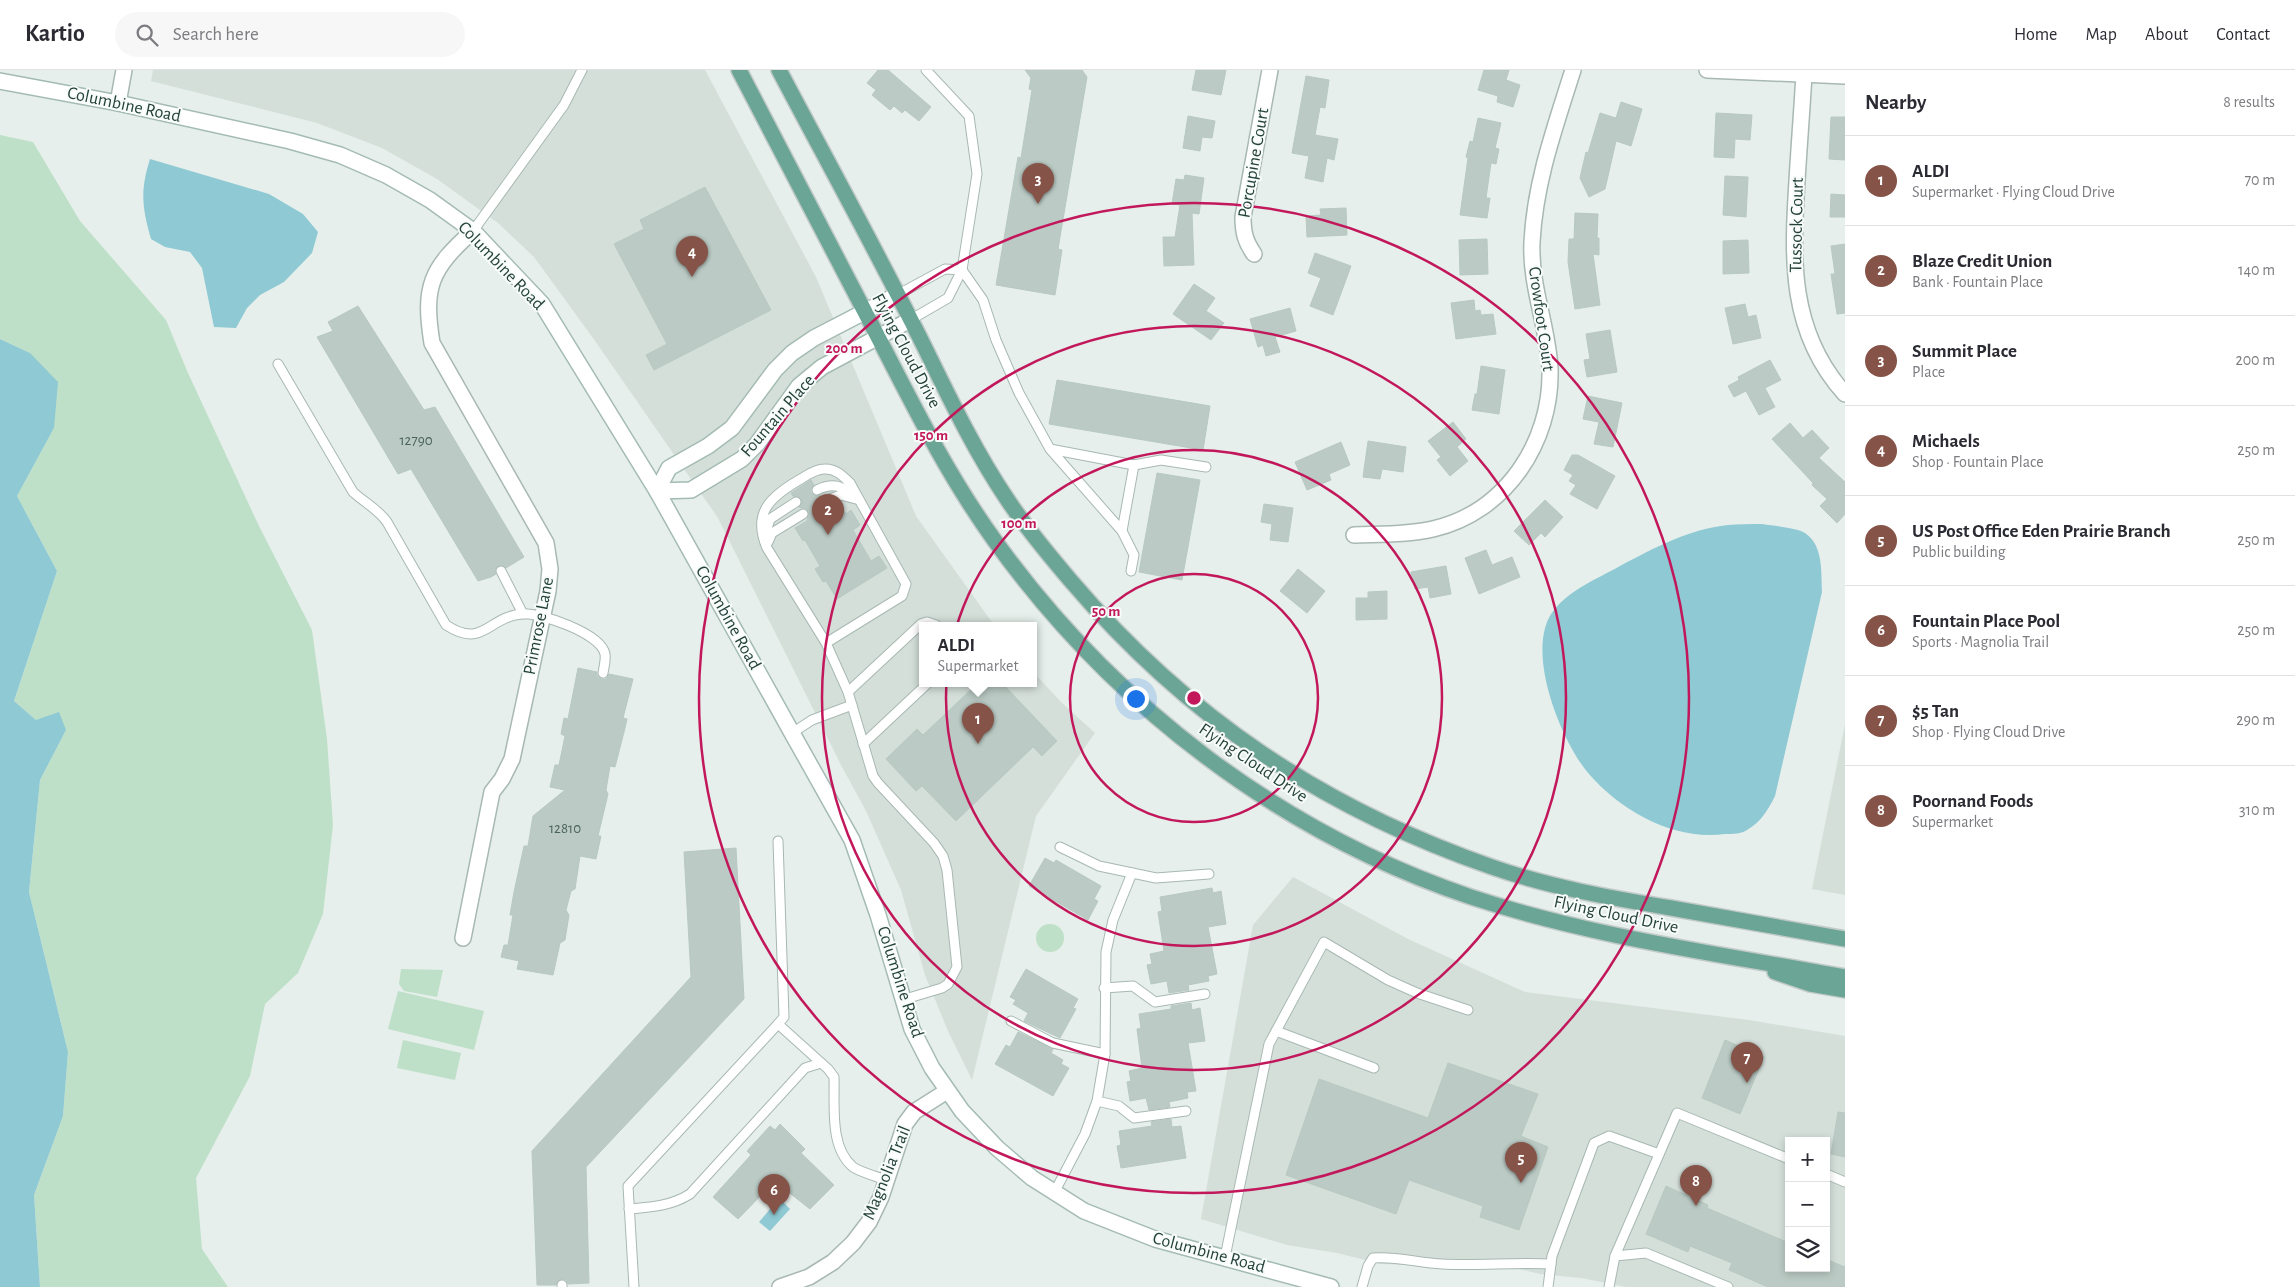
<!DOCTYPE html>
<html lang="en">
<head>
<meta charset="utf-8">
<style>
	body { margin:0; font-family:"Alegreya Sans",sans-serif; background:#f7f7f7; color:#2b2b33 }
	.controls { position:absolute; right:15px; bottom:15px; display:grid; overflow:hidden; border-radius:0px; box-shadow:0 2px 8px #0003 }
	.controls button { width:45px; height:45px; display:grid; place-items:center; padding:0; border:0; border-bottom:1px solid #e1e1e2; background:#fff; color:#2b2b33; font:25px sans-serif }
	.you { position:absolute; left:1135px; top:628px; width:18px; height:18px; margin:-12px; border:4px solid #fff; border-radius:50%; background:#1a73e8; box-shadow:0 0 0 8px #1a73e833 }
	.badge { display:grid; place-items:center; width:32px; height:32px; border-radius:50%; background:#855347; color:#fff; font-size:16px; font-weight:700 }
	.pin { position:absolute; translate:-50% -41px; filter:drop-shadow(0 1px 2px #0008) }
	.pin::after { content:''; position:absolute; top:26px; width:18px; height:15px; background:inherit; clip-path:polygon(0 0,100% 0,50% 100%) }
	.popup { position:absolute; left:919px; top:552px; width:118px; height:65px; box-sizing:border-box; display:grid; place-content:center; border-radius:0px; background:#fff; filter:drop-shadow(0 1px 4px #0005); font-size:16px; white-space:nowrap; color:#7c7c81 }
	.popup b { font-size:19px; color:#2b2b33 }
	.popup::after { content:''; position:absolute; left:50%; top:100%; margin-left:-10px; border:10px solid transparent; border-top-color:#fff }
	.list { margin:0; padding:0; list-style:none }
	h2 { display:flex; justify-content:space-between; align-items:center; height:65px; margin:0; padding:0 20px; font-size:21px }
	h2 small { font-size:16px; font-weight:400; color:#7c7c81 }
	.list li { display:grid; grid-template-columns:32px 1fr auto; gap:15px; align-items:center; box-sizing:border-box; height:90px; padding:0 20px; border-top:1px solid #e1e1e2 }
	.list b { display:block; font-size:19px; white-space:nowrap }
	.list p { margin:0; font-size:16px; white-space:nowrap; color:#7c7c81 }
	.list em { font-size:16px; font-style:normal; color:#7c7c81 }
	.icon { flex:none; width:28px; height:28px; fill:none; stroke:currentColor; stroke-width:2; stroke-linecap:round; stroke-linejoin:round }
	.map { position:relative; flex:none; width:1845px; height:1217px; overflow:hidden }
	header { display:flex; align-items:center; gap:30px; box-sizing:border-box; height:70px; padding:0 25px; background:#fff; border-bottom:1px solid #e1e1e2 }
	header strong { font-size:24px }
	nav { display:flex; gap:28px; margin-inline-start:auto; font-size:18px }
	.search { width:350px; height:45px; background:#f7f7f7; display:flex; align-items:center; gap:12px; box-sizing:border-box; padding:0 18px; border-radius:28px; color:#7c7c81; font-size:19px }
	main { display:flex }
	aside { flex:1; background:#fff }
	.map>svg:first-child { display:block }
	.built { fill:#d4dfda; fill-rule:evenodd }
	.green { fill:#bfe0c8 }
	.water { fill:#8ec9d4 }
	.building { fill:#bbcac4; stroke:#b8c9c2 }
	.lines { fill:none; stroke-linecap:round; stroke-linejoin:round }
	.lane-casing { stroke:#a8b8b2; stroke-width:11 }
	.street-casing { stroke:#a8b8b2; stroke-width:18 }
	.secondary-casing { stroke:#a4bbb3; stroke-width:18 }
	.primary-casing { stroke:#c2cac8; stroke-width:18 }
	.lane { stroke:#fff; stroke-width:9 }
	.street { stroke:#fff; stroke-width:15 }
	.secondary { stroke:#fff; stroke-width:15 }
	.primary { stroke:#6aa596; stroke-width:15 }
	.ring { fill:none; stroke:#c2185b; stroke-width:2.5 }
	.labels { text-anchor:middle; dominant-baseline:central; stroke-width:4; stroke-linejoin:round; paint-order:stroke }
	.number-label { font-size:15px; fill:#4a645c }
	.street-label { font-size:18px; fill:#24423a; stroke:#f7fbf9 }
	.centre { fill:#c2185b; stroke:#f7fbf9; stroke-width:2.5 }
	.ring-label { font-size:15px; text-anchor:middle; font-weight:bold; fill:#c2185b; stroke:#f7fbf9; stroke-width:4; stroke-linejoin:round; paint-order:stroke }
</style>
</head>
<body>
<header>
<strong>Kartio</strong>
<div class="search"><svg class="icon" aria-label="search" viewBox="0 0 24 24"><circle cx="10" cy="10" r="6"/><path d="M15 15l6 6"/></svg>Search here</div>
<nav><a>Home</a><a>Map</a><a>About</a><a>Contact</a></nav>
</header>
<main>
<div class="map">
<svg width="1845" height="1217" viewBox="0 0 1845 1217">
	<rect width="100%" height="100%" fill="#e6efeb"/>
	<g class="built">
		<path d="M153 0H705L816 207 916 446 994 555H923V613H1033V602L1062 633 1095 663 1036 746 972 1010 948 961 925 905 901 820 866 741 841 695 718 448 593 268 534 187 498 153 437 109 382 78 317 53 151 11Z"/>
		<path d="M1845 654V825L1812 819Z"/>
		<path d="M1293 807 1408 869 1525 922 1749 950 1845 966V1217H1626L1581 1208 1540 1204 1496 1194 1439 1196 1381 1194 1337 1183 1287 1175 1201 1149 1253 855ZM1789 1071H1826V1198H1789Z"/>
	</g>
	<g class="green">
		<path d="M0 65 33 72 80 151 166 250 188 303 258 454 312 560 327 669 333 755 323 844 298 903 265 934 250 1006 196 1108 202 1179 228 1217H40L34 1125 63 1046 68 982 29 822 40 710 66 660 36 650 14 631 57 501 17 426 54 358 30 283 0 269Z"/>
		<circle cx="1050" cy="868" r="14"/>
		<path d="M401 899 443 900 437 927 404 921 399 914Z"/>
		<path d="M398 921 484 941 474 980 388 959Z"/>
		<path d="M403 970 461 983 455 1010 397 998Z"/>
	</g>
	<g class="water">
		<path d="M150 89 269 124 303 144 318 162 312 183 284 212 260 225 247 238 236 258 214 257 202 198 190 182 165 177 151 169C142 137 140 121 150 89Z"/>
		<path d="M0 269 30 283 58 312 54 358 17 426 57 501 14 631 36 650 59 642 66 660 40 710 29 822 68 982 63 1046 34 1125 40 1217H0Z"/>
		<path d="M1762 454C1774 456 1790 457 1801 461 1824 471 1821 502 1822 522L1775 726C1768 740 1761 752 1747 760 1742 764 1732 764 1725 764 1675 771 1622 742 1589 704 1561 672 1523 578 1554 540 1571 519 1597 509 1620 496 1654 478 1689 459 1728 455 1739 454 1751 454 1762 454Z"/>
		<path d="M781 1130 790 1139 770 1161 759 1152 777 1131Z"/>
	</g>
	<g class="building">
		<path d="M878 0H888L931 37 919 51 905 40 902 43 894 36 890 40 872 25 876 20 867 13Z"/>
		<path d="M1025 0H1082L1087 7 1058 179 1062 180 1055 225 996 215 1018 87 1021 88 1032 20 1029 19 1031 8Z"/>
		<path d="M1196 0H1226L1221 25 1192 20Z"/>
		<path d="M1484 0H1509L1506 10 1520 15 1513 37 1497 32 1498 26 1478 20Z"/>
		<path d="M1306 6 1329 10 1325 38 1320 37 1315 65 1338 69 1334 90 1327 88 1323 112 1305 108 1309 86 1292 83Z"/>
		<path d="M1621 32 1642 39 1631 76 1616 71 1605 119 1589 127 1580 108 1586 82 1588 83 1600 43 1616 48Z"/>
		<path d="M1716 43 1752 45 1750 70 1735 69 1734 88 1714 87Z"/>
		<path d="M1188 46 1215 51 1212 68 1202 67 1200 81 1183 78Z"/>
		<path d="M1831 47H1845V90L1829 89Z"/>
		<path d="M1478 48 1501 53 1495 78 1499 79 1496 94 1491 93 1486 128H1490L1487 148 1460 145 1468 88 1466 87 1470 71 1473 72Z"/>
		<path d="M1185 105 1204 108 1199 144 1192 143 1194 195 1164 196 1163 167H1175L1180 135 1172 134 1176 109 1184 110Z"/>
		<path d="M1725 106 1748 107 1746 147 1723 145Z"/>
		<path d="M705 117 771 240 654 300 646 285 667 274 614 174 644 159 640 150Z"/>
		<path d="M1831 124 1845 125V147H1830Z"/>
		<path d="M1346 138 1347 165 1307 167 1306 146 1321 145 1320 139Z"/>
		<path d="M1575 143 1598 144 1597 168H1599V185L1593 184 1600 235 1575 239 1568 192 1569 169H1574Z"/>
		<path d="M1487 169 1488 204 1460 205 1459 170Z"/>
		<path d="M1748 170 1749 203 1723 204V171Z"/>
		<path d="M1845 174V243L1837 244 1831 204H1835L1831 176Z"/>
		<path d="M1315 183 1351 196 1333 245 1310 236 1321 208 1308 203Z"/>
		<path d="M1194 214 1215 228 1206 241 1224 253 1211 270 1173 244Z"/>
		<path d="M1474 230 1475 241 1480 240 1481 245 1493 244 1496 264 1456 269 1451 233Z"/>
		<path d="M1745 234 1748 247 1756 245 1761 268 1733 274 1725 238Z"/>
		<path d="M358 236 424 340 435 337 524 487 506 498 502 495 498 496 495 500 496 504 491 507 478 511 411 399 398 404 317 267 333 261 328 252Z"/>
		<path d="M1290 238 1296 261 1275 267 1280 282 1266 286 1263 275 1258 277 1250 249Z"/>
		<path d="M1610 260 1617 302 1587 307 1584 290 1590 289 1586 264Z"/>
		<path d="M1770 290 1781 310 1765 318 1775 337 1759 345 1746 321 1734 327 1728 316 1739 310 1738 307Z"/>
		<path d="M1481 296 1505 300 1499 344 1472 340 1475 324H1477Z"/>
		<path d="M1057 310 1210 336 1203 380 1049 354Z"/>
		<path d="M1588 326 1622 333 1613 377 1594 374 1599 352 1583 349Z"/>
		<path d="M1453 352 1466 369 1457 377 1468 391 1450 406 1437 390 1441 387 1428 371Z"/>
		<path d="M1790 353 1803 368 1812 360 1829 378 1819 388 1845 412V444L1837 453 1820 436 1827 429 1812 415 1813 413 1772 369Z"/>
		<path d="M1368 371 1406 377 1403 402 1382 399 1380 409 1363 407Z"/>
		<path d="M1341 372 1350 395 1329 404 1331 410 1307 420 1295 392Z"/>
		<path d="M1572 385H1578L1615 406 1597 439 1570 424 1576 415 1569 411 1573 405 1564 400Z"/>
		<path d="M1157 403 1200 410 1182 510 1139 502Z"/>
		<path d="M811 410 814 415 811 419V423L816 426H821L818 430 820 436 828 438 838 433 846 444 851 440 860 455 853 460 871 491 879 486 887 498 837 529 826 511 823 512 815 499 820 496 805 470 803 471 795 458 807 451 809 443 806 439 799 437 802 432 801 428 793 426 791 423Z"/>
		<path d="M1545 430 1563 447 1545 467 1541 463 1529 475 1514 461Z"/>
		<path d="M1264 434 1293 438 1288 472 1270 470 1272 454 1261 452Z"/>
		<path d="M1486 480 1492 495 1512 487 1520 507 1479 524 1465 488Z"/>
		<path d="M1446 496 1451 524 1430 528 1428 517 1415 519 1411 502Z"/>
		<path d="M1298 499 1325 521 1307 543 1280 521Z"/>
		<path d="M1387 521V549L1356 550V528H1368V522Z"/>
		<path d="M578 598 597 602V606L601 609H606L609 604 633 609 623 648 627 649 624 662 615 697 610 696 606 720 608 724 598 766H601L596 789 580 786 575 819 571 821 566 840 569 845 565 870 560 873 553 905 517 899 519 891 501 887 504 875H508L513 845H510L514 822 524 776H528L533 746 565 720 550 717 555 695H559L565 666 561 664 564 648 568 649Z"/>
		<path d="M978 613H1002L1057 671 1042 686 1033 677 956 751 922 716 916 721 886 689 917 659 923 665Z"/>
		<path d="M736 778 744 929 586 1097 589 1213 568 1214 566 1210 562 1209 556 1215H537L532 1081 691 907 684 782Z"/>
		<path d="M1045 788 1054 793 1056 790 1101 816 1094 829 1098 831 1088 850 1029 816Z"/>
		<path d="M1212 818 1213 823 1221 821 1226 854 1208 857 1217 904 1208 906 1209 911 1188 915 1189 920 1169 923 1167 911 1151 914 1147 895 1152 894 1150 884 1164 881 1158 842 1162 841 1160 827Z"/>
		<path d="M1026 899 1078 929 1073 938 1076 939 1060 968 1024 951 1028 943 1013 934 1016 930 1010 927Z"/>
		<path d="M1191 933 1192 940 1200 938 1205 971 1188 973 1196 1021 1187 1022 1188 1028 1169 1032 1170 1037 1149 1040 1146 1028 1130 1031 1127 1012 1131 1011 1129 1001 1142 998 1137 959 1141 958 1139 944 1171 939V936Z"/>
		<path d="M1018 962 1053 979 1051 983 1063 990 1061 994 1069 998 1053 1026 995 994 1006 975 1010 977Z"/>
		<path d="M1725 970 1764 987 1740 1044 1702 1028Z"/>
		<path d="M1448 993 1538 1024 1521 1066 1548 1077 1519 1160 1480 1147 1483 1136 1409 1110 1396 1144 1286 1105 1319 1009 1428 1048Z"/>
		<path d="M1838 1042 1845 1043V1087L1831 1084Z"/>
		<path d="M1171 1049 1172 1057 1181 1056 1186 1088 1121 1098 1117 1076 1121 1075 1119 1061 1152 1056 1151 1052Z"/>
		<path d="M780 1054 805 1079 801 1083 834 1115 810 1139 782 1117 777 1121 770 1116 738 1149 713 1127 751 1085 747 1081 770 1056 775 1060Z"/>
		<path d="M1666 1116 1708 1135 1707 1138 1789 1173V1198H1826V1189L1845 1197V1217H1768L1729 1200 1732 1193 1690 1176 1688 1182 1646 1164Z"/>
	</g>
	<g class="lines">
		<g class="lane-casing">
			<g id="lane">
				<path d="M473 161 564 35 582 0"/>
				<path d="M962 200 983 230 996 270 1019 323 1050 379 1122 461 1134 395 1050 379"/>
				<path d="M897 225 945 199 962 200"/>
				<path d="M910 250 948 228 962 200 977 104 969 46 926 0"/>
				<path d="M278 294 353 422C365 433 378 439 387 452L446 555C483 579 487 548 521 544 539 542 601 563 605 584 606 589 604 597 603 603"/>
				<path d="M1134 395 1161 390 1206 397"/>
				<path d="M817 420C833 412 844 416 857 428"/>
				<path d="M824 431 841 425 856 429"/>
				<path d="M1122 461 1134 485 1131 501"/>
				<path d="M765 465 770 449 796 432"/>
				<path d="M768 472 772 463 803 444"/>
				<path d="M501 501 523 544"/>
				<path d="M826 573 902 526 906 514 850 413C843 406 835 398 824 399 815 399 806 406 799 410 770 427 752 443 767 478L826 573 848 622 873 706 878 713 934 773 943 786 947 800 957 897 948 914 942 918 902 930"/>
				<path d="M848 622 921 554 927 552 936 555"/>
				<path d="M792 663 812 650 852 635"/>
				<path d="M863 674 928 613"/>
				<path d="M1060 777 1099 796 1156 808 1209 804"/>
				<path d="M1104 918 1133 916 1155 932 1205 924"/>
				<path d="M1011 951 1053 973 1105 984"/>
				<path d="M778 954 784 947 778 771"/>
				<path d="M1276 961 1374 998"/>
				<path d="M1097 1031 1119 1036 1134 1048 1186 1041"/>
				<path d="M1826 1104 1845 1112"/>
				<path d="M1054 1123 1085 1064 1097 1031 1105 984 1106 882 1113 850 1132 803"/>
				<path d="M629 1139C652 1137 671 1136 690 1124L805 998 821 993"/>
				<path d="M1615 1186 1646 1183 1728 1217"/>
				<path d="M1225 1187 1269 974 1324 872 1388 910 1417 923 1468 940"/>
				<path d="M562 1215V1217"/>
				<path d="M634 1217 628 1116 778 954 828 999 834 1007C835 1035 829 1077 853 1097 862 1103 876 1106 886 1110"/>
				<path d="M1362 1217 1368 1196 1373 1188C1396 1186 1419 1193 1442 1194 1478 1196 1515 1192 1551 1194"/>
				<path d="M1548 1217 1552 1186 1594 1073 1609 1066 1659 1084"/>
				<path d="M1609 1217 1615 1186 1677 1043 1789 1089"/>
			</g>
		</g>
		<g class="street-casing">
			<g id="street">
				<path d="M1707 0 1845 6"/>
				<path d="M1804 4C1802 40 1799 76 1797 111 1792 189 1789 262 1845 324"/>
				<path d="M118 33 124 0"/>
				<path d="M1254 184C1245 171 1243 162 1243 147L1270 0"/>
				<path d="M1354 465C1380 464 1407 465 1433 459 1506 442 1552 372 1550 299 1548 256 1530 217 1532 172 1535 112 1555 57 1573 0"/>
				<path d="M463 868 492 722 502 709 512 689 548 521 550 499 546 473 432 273C423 217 430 199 473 161"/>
				<path d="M780 1217 809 1207 833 1192 853 1173 869 1152 881 1127 905 1054 914 1042 947 1021"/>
			</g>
		</g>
		<g class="secondary-casing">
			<g id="secondary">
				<path d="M0 11 118 33 290 71 340 85 386 105 430 130 473 161 542 234 657 421 792 663 852 770 878 845 912 959 932 998 962 1041 997 1078 1032 1108 1084 1141 1155 1169 1331 1217"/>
				<path d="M657 421 669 398 708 376 732 358 775 300 792 283 814 268 897 225"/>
				<path d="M657 421 691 420 742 389 757 374 799 316 822 297 910 250"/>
			</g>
		</g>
		<g class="primary-casing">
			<g id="primary">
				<path d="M739 0C785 88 831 177 877 265 913 335 948 406 995 471 1112 634 1280 763 1471 827 1592 867 1720 884 1845 907"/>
				<path d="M779 0C827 91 877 182 923 274 949 327 974 380 1007 429 1026 458 1048 484 1071 511 1187 647 1322 738 1492 797 1549 817 1611 828 1671 838 1729 848 1787 859 1845 869"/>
				<path d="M1775 902 1810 914 1845 920"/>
			</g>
		</g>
		<use href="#lane" class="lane"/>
		<use href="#street" class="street"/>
		<use href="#secondary" class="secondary"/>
		<use href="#primary" class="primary"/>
	</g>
	<g class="ring">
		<circle cx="1194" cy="628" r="124"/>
		<circle cx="1194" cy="628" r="248"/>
		<circle cx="1194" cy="628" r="372"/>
		<circle cx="1194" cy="628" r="495"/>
	</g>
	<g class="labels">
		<g class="number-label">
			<text x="416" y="370">12790</text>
			<text x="565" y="758">12810</text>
		</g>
		<g class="street-label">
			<text transform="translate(124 35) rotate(12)">Columbine Road</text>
			<text transform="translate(1254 93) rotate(-80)">Porcupine Court</text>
			<text transform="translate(1797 155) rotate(-89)">Tussock Court</text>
			<text transform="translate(501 196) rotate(46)">Columbine Road</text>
			<text transform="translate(1541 249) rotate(82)">Crowfoot Court</text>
			<text transform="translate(906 281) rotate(62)">Flying Cloud Drive</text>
			<text transform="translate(778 346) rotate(-49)">Fountain Place</text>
			<text transform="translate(728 548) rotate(61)">Columbine Road</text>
			<text transform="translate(539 556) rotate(-79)">Primrose Lane</text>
			<text transform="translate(1253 693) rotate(34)">Flying Cloud Drive</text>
			<text transform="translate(1616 845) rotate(12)">Flying Cloud Drive</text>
			<text transform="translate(900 912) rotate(72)">Columbine Road</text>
			<text transform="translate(887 1103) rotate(-68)">Magnolia Trail</text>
			<text transform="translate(1209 1183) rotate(15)">Columbine Road</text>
		</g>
	</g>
	<circle cx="1194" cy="628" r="8" class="centre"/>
	<g class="ring-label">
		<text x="844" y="283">200 m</text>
		<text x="931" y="370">150 m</text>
		<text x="1019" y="458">100 m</text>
		<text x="1106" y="546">50 m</text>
	</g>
</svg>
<div class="controls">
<button>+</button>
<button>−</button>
<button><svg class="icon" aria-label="layers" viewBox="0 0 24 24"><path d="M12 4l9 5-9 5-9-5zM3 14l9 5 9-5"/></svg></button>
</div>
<div class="you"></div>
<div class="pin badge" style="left:978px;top:674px">1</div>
<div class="popup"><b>ALDI</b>Supermarket</div>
<div class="pin badge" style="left:828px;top:465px">2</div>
<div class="pin badge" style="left:1038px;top:134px">3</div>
<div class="pin badge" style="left:692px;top:207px">4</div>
<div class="pin badge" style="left:1521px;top:1113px">5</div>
<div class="pin badge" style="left:774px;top:1145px">6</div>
<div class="pin badge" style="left:1747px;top:1013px">7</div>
<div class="pin badge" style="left:1696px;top:1136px">8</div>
</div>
<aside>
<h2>Nearby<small>8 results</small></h2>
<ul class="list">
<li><span class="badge">1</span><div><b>ALDI</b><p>Supermarket · Flying Cloud Drive</p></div><em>70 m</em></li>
<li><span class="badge">2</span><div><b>Blaze Credit Union</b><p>Bank · Fountain Place</p></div><em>140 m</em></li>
<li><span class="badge">3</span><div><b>Summit Place</b><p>Place</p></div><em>200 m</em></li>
<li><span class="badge">4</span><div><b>Michaels</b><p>Shop · Fountain Place</p></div><em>250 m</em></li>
<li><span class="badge">5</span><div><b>US Post Office Eden Prairie Branch</b><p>Public building</p></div><em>250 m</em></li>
<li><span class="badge">6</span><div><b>Fountain Place Pool</b><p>Sports · Magnolia Trail</p></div><em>250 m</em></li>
<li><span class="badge">7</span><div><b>$5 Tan</b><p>Shop · Flying Cloud Drive</p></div><em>290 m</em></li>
<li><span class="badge">8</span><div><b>Poornand Foods</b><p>Supermarket</p></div><em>310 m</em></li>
</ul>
</aside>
</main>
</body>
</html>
